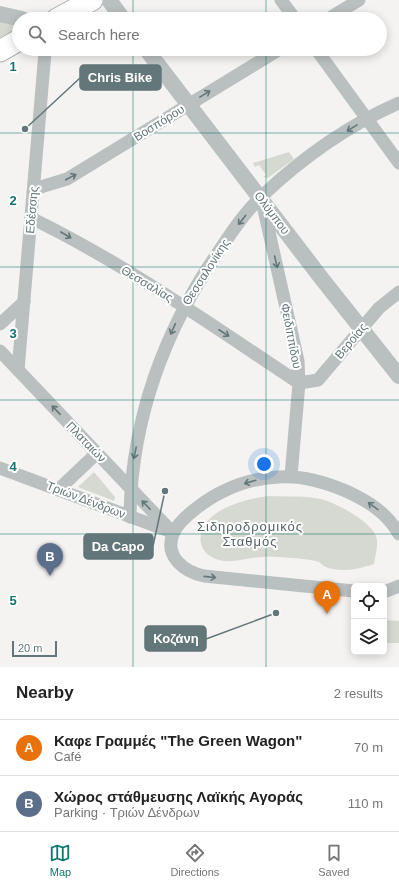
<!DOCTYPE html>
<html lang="en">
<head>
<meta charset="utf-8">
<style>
	body { margin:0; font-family:Arial,sans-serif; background:#f6f6f6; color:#222 }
	.controls { position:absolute; right:12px; bottom:12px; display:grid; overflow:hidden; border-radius:6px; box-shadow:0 2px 10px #0003 }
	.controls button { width:36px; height:36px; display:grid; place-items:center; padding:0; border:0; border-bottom:1px solid #e0e0e0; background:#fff; color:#222; font:20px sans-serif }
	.scale { position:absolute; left:12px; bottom:10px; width:45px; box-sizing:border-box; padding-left:4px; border:2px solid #637679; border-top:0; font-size:11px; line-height:14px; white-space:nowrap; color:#637679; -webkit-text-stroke:3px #fff; paint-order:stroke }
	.you { position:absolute; left:264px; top:464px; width:14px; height:14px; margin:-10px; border:3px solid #fff; border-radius:50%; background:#1a73e8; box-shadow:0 0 0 6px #1a73e833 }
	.badge { display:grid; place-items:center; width:26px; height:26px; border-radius:50%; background:#0f766e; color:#fff; font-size:13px; font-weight:700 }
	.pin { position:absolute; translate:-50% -33px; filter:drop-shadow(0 1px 2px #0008) }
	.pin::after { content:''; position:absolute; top:21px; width:14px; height:12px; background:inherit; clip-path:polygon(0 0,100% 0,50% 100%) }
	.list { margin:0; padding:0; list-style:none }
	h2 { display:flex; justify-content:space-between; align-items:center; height:52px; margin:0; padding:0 16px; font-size:17px }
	h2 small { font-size:13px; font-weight:400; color:#767676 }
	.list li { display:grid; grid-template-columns:26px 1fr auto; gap:12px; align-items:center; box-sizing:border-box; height:56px; padding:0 16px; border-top:1px solid #e0e0e0 }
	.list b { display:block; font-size:15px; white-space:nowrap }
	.list p { margin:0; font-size:13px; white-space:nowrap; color:#767676 }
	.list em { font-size:13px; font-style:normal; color:#767676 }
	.icon { flex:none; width:22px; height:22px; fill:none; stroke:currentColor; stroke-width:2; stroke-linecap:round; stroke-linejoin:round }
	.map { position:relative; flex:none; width:399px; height:667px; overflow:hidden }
	.search { position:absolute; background:#fff; box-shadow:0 2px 10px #0003; left:12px; right:12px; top:12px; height:44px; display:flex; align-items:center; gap:10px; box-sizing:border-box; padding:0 14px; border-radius:22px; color:#767676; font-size:15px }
	.sheet { height:164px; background:#fff }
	nav { display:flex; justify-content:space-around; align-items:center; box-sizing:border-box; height:56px; border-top:1px solid #e0e0e0; background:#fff; font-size:11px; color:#767676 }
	nav a { display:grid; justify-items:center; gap:2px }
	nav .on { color:#0f766e }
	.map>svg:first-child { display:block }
	.green { fill:#d6d9d1 }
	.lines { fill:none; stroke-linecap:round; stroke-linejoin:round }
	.primary-casing { stroke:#aeb4b5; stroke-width:23 }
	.minor { stroke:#bac0c0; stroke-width:13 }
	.tertiary { stroke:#bac0c0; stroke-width:16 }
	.primary { stroke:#fff; stroke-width:21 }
	.oneway { stroke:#637679 }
	.grid { fill:none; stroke:#0f766e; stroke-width:1; stroke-opacity:0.55 }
	.labels { text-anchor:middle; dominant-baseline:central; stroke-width:4; stroke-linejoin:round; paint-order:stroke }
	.street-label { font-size:12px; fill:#637679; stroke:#fff }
	.neighbourhood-label { font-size:13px; letter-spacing:1px; fill:#546264; stroke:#fff }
	.grid-label { font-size:13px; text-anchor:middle; font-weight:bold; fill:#0f766e; stroke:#fff; stroke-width:4; stroke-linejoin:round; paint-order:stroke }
	.leader { fill:none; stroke:#637679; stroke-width:1.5 }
	.callout-dot { fill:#637679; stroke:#fff; stroke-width:1.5 }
	.callout { fill:#637679; stroke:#637679; stroke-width:1.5 }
	.callout-label { font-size:13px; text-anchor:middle; font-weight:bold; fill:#fff }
</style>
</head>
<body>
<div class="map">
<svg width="399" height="667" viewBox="0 0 399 667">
	<rect width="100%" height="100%" fill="#f4f3f1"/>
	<g class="green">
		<path d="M0 21 19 26V29L0 38Z"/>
		<path d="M289 152 294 159 268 178 263 177 266 175 259 165 255 167 253 163Z"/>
		<path d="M94 472 115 497 114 501 78 487Z"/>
		<path d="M268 496C284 497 309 495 324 500 338 504 371 522 376 536 379 544 375 556 374 564 359 569 342 573 326 567 323 566 321 563 319 562 312 559 272 556 264 557 247 557 226 567 210 556 203 551 199 543 201 535 205 509 246 499 268 496Z"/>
		<path d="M384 620 399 621V643H384Z"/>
	</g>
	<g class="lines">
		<g class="primary-casing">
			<g id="primary">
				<path d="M57 19 92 0"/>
				<path d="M0 51 19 40"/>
			</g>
		</g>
		<g class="minor">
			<path d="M281 0 295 19"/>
			<path d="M328 19 359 0"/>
			<path d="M316 49 399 163"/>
			<path d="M34 189 67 179 280 49"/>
			<path d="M262 201 298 361 299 383 291 476"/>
			<path d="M31 218C124 263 213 326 299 383"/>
			<path d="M0 324 24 302"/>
			<path d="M0 351 173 533"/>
			<path d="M18 370 45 52 44 49"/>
			<path d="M299 383 318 380 379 308 399 292"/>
			<path d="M0 468 169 531"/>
			<path d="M58 490 97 453"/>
			<path d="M130 517C131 421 164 330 219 251 231 233 245 212 262 196 301 159 349 125 399 103"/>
			<path d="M354 591 204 576C185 572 164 557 173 534 179 518 210 497 226 490 242 482 261 478 278 477 302 475 325 482 346 491 368 501 387 513 399 534"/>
			<path d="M384 592 399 586"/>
		</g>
		<g class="tertiary">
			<path d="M109 0 123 19"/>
			<path d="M0 14 22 19"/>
			<path d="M146 49 322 279 399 376"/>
		</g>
		<use href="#primary" class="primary"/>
	</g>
	<defs><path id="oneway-shaft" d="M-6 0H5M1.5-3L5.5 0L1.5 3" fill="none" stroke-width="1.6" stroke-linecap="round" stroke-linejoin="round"/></defs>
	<g class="oneway">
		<use href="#oneway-shaft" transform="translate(205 94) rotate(-31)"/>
		<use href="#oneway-shaft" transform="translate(352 128) rotate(149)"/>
		<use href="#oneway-shaft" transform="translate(71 177) rotate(-28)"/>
		<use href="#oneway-shaft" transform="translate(242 220) rotate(129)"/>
		<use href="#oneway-shaft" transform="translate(66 235) rotate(30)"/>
		<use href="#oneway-shaft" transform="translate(276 262) rotate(77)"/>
		<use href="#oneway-shaft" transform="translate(173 329) rotate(114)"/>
		<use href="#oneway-shaft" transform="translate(224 333) rotate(33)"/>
		<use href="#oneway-shaft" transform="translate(56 410) rotate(-133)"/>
		<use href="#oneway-shaft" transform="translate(135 453) rotate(101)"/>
		<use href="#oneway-shaft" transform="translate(250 482) rotate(164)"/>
		<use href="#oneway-shaft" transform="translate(146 505) rotate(-134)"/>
		<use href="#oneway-shaft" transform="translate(373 506) rotate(-144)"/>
		<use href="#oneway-shaft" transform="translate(210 577) rotate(6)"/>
	</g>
	<path class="grid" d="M133 0V19M266 0V19M133 49V667M266 49V667M0 133H399M0 267H399M0 400H399M0 534H399"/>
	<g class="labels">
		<g class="street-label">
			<text transform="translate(159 123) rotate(-32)">Βοσπόρου</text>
			<text transform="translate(32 210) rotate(-85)">Εδέσσης</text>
			<text transform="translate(272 213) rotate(53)">Ολύμπου</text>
			<text transform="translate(206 272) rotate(-57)">Θεσσαλονίκης</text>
			<text transform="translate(147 284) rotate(31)">Θεσσαλίας</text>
			<text transform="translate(291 336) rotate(79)">Φειδιππίδου</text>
			<text transform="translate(351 341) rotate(-50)">Βεροίας</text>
			<text transform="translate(86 442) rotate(46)">Πλαταιών</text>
			<text transform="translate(86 500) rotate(21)">Τριών Δένδρων</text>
		</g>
		<g class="neighbourhood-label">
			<text x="250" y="526">Σιδηροδρομικός<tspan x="250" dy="15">Σταθμός</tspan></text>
		</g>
	</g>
	<g class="grid-label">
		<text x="13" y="71">1</text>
		<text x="13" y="205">2</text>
		<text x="13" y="338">3</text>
		<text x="13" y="471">4</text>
		<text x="13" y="605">5</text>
	</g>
	<path class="leader" d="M25 129L80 78M165 491L153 546M276 613L206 639"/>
	<g class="callout-dot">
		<circle cx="25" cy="129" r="4"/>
		<circle cx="165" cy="491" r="4"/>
		<circle cx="276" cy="613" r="4"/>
	</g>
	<g class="callout">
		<rect x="80" y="65" width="81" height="25" rx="4"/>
		<rect x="84" y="534" width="69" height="25" rx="4"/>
		<rect x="145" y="626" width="61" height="25" rx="4"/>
	</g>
	<g class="callout-label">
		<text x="120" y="82">Chris Bike</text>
		<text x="118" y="551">Da Capo</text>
		<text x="176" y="643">Κοζάνη</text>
	</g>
</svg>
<div class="controls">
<button><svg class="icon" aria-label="locate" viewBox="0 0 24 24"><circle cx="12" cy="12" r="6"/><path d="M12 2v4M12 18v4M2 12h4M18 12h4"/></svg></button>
<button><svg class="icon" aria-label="layers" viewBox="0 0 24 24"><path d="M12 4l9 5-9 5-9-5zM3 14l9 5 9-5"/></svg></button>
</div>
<div class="scale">20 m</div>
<div class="you"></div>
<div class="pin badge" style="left:327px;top:614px;background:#e8710a">A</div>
<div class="pin badge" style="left:50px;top:576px;background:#5c6f8a">B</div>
<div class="search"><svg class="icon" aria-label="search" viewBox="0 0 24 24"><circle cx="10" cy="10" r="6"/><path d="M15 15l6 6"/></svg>Search here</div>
</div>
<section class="sheet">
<h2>Nearby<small>2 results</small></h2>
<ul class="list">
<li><span class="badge" style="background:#e8710a">A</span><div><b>Καφε Γραμμές &quot;The Green Wagon&quot;</b><p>Café</p></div><em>70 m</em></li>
<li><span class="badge" style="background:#5c6f8a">B</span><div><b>Χώρος στάθμευσης Λαϊκής Αγοράς</b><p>Parking · Τριών Δένδρων</p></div><em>110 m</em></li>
</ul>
</section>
<nav>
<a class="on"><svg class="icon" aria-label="map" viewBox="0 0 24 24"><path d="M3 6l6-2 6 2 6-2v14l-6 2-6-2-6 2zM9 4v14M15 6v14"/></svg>Map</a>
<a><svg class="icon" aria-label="directions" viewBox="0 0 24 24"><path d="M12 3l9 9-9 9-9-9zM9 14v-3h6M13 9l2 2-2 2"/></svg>Directions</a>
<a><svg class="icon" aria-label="saved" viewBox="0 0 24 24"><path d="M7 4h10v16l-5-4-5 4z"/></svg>Saved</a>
</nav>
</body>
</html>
